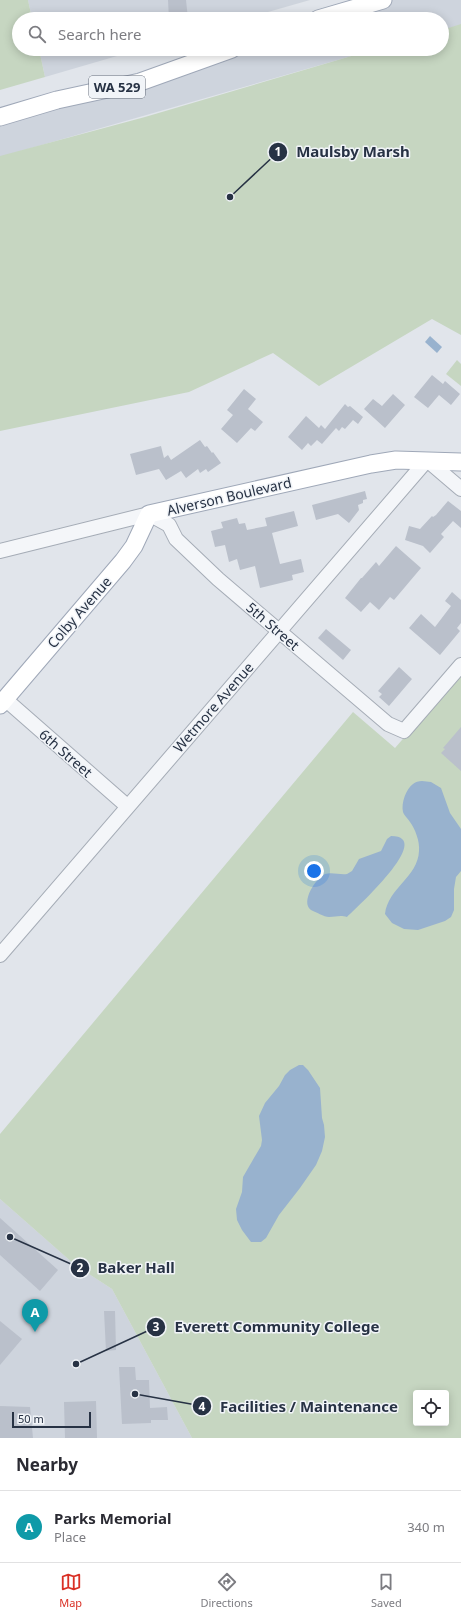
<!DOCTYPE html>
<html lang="en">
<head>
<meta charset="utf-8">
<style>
	body { margin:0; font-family:"Noto Sans",sans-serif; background:#f2f2f3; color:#2b2b33 }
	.controls { position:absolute; right:12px; bottom:12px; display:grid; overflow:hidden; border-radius:4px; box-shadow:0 2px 10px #0003 }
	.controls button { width:36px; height:36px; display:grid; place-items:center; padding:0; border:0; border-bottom:1px solid #e1e1e2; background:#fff; color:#2b2b33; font:20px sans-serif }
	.scale { position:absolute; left:12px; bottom:10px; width:79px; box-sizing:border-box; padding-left:4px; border:2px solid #273244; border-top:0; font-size:11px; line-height:14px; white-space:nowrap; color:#273244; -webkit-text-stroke:3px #f1f4f8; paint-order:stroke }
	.you { position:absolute; left:314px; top:871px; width:14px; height:14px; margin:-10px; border:3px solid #fff; border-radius:50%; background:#1a73e8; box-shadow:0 0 0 6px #1a73e833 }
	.badge { display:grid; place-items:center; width:26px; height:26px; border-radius:50%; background:#d93025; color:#fff; font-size:13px; font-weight:700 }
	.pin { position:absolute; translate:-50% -33px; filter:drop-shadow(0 1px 2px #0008) }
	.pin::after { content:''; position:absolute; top:21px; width:14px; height:12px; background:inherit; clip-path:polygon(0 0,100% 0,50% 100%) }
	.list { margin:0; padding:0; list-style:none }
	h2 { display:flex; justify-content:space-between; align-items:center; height:52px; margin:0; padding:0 16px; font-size:17px }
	h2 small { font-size:13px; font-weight:400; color:#7c7c81 }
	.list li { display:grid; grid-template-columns:26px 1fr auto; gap:12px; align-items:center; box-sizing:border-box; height:72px; padding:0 16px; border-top:1px solid #e1e1e2 }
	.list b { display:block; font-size:15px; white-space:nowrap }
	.list p { margin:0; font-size:13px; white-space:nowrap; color:#7c7c81 }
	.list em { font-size:13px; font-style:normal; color:#7c7c81 }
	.icon { flex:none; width:22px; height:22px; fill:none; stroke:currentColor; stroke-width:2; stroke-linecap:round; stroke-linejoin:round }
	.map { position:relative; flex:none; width:461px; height:1438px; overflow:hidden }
	.search { position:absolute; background:#fff; box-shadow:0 2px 10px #0003; left:12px; right:12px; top:12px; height:44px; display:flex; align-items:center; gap:10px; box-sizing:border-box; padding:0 14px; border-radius:22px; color:#7c7c81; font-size:15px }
	.sheet { height:124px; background:#fff }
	nav { display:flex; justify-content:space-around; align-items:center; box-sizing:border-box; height:56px; border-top:1px solid #e1e1e2; background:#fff; font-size:11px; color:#7c7c81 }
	nav a { display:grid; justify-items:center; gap:2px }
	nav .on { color:#d93025 }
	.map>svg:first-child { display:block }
	.built { fill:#ced4dd }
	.green { fill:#c6d6c1; fill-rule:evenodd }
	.water { fill:#98b2ce }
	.building { fill:#bac0cb }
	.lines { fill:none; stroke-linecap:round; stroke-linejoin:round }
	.minor-casing { stroke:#a5acb6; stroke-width:16 }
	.major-casing { stroke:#9fa8b8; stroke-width:19 }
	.minor { stroke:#f4f6f9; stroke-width:14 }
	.major { stroke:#fff; stroke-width:17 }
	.labels { text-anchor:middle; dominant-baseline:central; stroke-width:3; stroke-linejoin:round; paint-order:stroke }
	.shield { fill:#f1f4f8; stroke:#646c7a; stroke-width:1 }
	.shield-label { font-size:13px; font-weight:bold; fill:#273244 }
	.street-label { font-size:14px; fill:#273244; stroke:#f1f4f8 }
	.leader { fill:none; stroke:#273244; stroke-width:1.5 }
	.callout-dot { fill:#273244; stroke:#f1f4f8; stroke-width:1.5 }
	.mark-label { font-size:12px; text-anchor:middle; font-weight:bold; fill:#fff }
	.callout-label { font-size:15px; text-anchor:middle; font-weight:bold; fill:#273244; stroke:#f1f4f8; stroke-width:3; stroke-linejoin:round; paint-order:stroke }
</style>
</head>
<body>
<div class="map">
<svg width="461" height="1438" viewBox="0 0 461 1438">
	<rect width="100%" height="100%" fill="#e1e5eb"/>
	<g class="built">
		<path d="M28 0H310L244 19H32Z"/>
		<path d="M390 0H461V25L442 30V19H326Z"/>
		<path d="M39 49H141L45 77Z"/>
		<path d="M226 49H376L0 157V116Z"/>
		<path d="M0 1199 75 1265 112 1289 192 1438H0Z"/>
	</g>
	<g class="green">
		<path d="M0 0H28L32 19H19V49H39L45 77 0 90Z"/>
		<path d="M461 24V335L432 319 319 386 273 353 189 392 0 431V156L145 117 375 49H442V30Z"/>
		<path d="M457 360 461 364V386L446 374Z"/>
		<path d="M461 672V1438H192L112 1289 75 1265 0 1199V1134L353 712 395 748ZM416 1393H446V1423H416Z"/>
	</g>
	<g class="water">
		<path d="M430 336 442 347 437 353 425 342Z"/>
		<path d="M422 781 431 782 441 788 450 813 461 829V871L456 877 454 889V910L451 917 445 921 418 930 404 929 392 923 385 914C388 888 418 877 419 851 420 841 415 829 410 822 408 819 404 815 403 812 401 803 406 789 413 784 415 782 419 781 422 781Z"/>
		<path d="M391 836C436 836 355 909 347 917 340 915 336 917 329 917 324 917 316 912 311 910 300 902 316 878 325 874 332 872 340 875 347 874L352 871 359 859 381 851 387 839Z"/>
		<path d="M299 1065H303L308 1070 320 1088 322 1118 324 1125 325 1137 322 1151 316 1165 300 1188 279 1215 266 1238 261 1242H251L242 1230 237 1220 236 1209 242 1192 243 1177 261 1146 262 1140 259 1116 265 1103 279 1086 285 1075 290 1070Z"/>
	</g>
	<g class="building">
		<path d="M168 0H186L188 19H169Z"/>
		<path d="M432 375 443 384 445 381 460 394 451 405 439 395 428 408 414 397Z"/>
		<path d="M244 389 256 399 248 409 263 422 255 431 251 428 237 443 221 429 233 415 227 410Z"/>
		<path d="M393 394 405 405 385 428 364 409 373 399 382 406Z"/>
		<path d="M345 404 348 407 350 406 363 417 358 424 353 420 345 429 342 427 339 431 336 428 322 444 317 440 311 446 308 443 302 450 288 437 306 416 319 428 321 425 325 429Z"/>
		<path d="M200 440 205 447 207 446 212 453 213 452 221 463 208 472 206 469 200 473 198 469 186 478 181 471 166 480 159 469 136 475 130 454 161 446 164 458 168 455 171 460Z"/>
		<path d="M365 491 367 499 363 500V503L358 505 359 510 349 523 338 514 316 520 312 505Z"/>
		<path d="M448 501 461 511V528L453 521 441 534 444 537 430 553 423 546 405 540 409 526 420 529 432 516 433 517 436 515Z"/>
		<path d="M294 511 298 526 272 533 280 564 301 559 304 572 292 575 293 580 260 588 255 566 240 570 237 559 229 562 225 545 215 547 211 531 223 528 221 522 237 518 239 524 245 523 247 530 267 526 265 518Z"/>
		<path d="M396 546 421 568 394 600 390 597 379 610 370 602 361 612 345 598 361 578H362L376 562 379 566Z"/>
		<path d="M452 592 461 600V623L457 628 460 631 440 655 409 628 421 614 435 627 451 606 445 601Z"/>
		<path d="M326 629 351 650 343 660 318 638Z"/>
		<path d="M399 667 412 679 389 706 379 697 382 694 378 691Z"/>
		<path d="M461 727V771L441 753 445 749 443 748Z"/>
		<path d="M0 1218 58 1270 40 1291 0 1255Z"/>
		<path d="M104 1311H115L116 1350 106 1351Z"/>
		<path d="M0 1321 22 1339 0 1365Z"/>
		<path d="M119 1367H135L136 1380H149L150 1408 167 1407 168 1420H151V1423L122 1424Z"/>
		<path d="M96 1401 97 1438H65L64 1402Z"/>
		<path d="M0 1406 30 1407 33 1438H0Z"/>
	</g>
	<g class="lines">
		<g class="minor-casing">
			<g id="minor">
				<path d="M0 551 149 514 169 525 176 539 218 579 388 724 404 731 461 665"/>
				<path d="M5 699 127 806"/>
				<path d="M0 955 427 460 461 489"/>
			</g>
		</g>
		<g class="major-casing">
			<g id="major">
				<path d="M318 19 383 0"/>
				<path d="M0 117 57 100 140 82 232 49"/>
				<path d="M0 705 123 561 134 546 149 514 371 464 396 460 461 462"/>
			</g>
		</g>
		<use href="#minor" class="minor"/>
		<use href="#major" class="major"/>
	</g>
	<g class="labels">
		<rect class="shield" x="89" y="76" width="56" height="22" rx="3"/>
		<g class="shield-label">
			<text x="117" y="87">WA 529</text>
		</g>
		<g class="street-label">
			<text transform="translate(229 496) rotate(-13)">Alverson Boulevard</text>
			<text transform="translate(79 612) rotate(-49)">Colby Avenue</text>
			<text transform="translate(273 626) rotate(41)">5th Street</text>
			<text transform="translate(213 707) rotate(-49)">Wetmore Avenue</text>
			<text transform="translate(66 753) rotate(41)">6th Street</text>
		</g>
	</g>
	<path class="leader" d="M230 197L278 152M10 1237L80 1268M76 1364L156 1327M135 1394L202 1406"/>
	<g class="callout-dot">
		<circle cx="230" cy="197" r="4"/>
		<circle cx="10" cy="1237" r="4"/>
		<circle cx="76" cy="1364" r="4"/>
		<circle cx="135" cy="1394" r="4"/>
		<circle cx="278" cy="152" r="10"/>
		<circle cx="80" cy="1268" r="10"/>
		<circle cx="156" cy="1327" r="10"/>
		<circle cx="202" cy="1406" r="10"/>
	</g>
	<g class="mark-label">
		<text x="278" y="156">1</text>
		<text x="80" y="1272">2</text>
		<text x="156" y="1331">3</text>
		<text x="202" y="1411">4</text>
	</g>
	<g class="callout-label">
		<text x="353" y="157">Maulsby Marsh</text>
		<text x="136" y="1273">Baker Hall</text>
		<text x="277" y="1332">Everett Community College</text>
		<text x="309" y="1412">Facilities / Maintenance</text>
	</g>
</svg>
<div class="controls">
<button><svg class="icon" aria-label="locate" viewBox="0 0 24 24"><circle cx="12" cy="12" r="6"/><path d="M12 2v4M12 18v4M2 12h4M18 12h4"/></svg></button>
</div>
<div class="scale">50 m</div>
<div class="you"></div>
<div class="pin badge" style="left:35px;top:1332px;background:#0f9aa8">A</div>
<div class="search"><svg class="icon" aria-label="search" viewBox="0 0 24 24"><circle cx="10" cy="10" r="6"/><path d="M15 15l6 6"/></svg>Search here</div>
</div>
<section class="sheet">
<h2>Nearby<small></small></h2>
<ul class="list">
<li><span class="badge" style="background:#0f9aa8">A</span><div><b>Parks Memorial</b><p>Place</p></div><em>340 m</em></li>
</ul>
</section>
<nav>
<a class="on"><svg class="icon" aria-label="map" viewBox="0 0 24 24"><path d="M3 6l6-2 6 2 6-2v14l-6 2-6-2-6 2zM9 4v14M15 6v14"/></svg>Map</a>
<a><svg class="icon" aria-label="directions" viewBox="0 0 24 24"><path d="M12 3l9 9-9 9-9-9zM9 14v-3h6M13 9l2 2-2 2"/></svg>Directions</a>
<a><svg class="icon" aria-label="saved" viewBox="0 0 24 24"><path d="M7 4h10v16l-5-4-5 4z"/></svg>Saved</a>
</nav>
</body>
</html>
